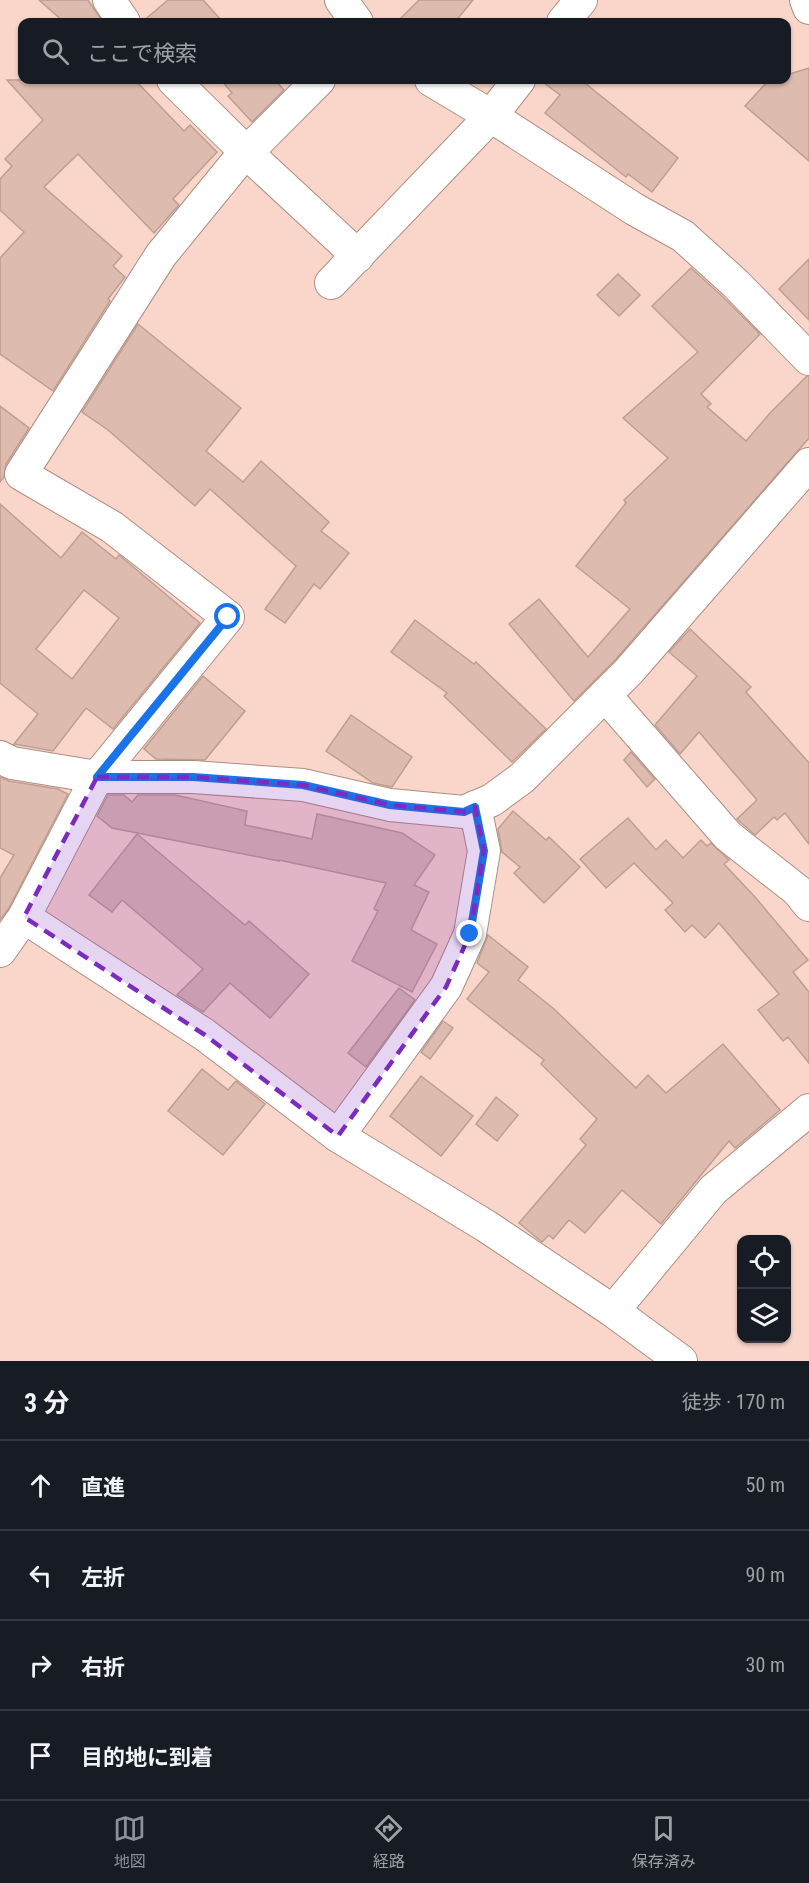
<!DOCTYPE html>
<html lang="ja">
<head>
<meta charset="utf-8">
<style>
	body { margin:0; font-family:"Roboto Condensed","Noto Sans JP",sans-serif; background:#20242c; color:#f1f3f6 }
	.controls { position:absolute; right:18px; bottom:18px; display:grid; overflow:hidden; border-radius:12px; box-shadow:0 2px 4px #0004 }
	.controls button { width:54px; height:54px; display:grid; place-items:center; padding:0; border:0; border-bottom:2px solid #363941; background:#171b24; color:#f1f3f6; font:30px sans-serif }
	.stop { position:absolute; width:18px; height:18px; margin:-14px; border:4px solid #1a73e8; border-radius:50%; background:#fff }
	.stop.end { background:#1a73e8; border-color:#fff; box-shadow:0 2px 6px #0008 }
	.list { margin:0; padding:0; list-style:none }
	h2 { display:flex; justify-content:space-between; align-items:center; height:78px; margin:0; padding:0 24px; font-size:26px }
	h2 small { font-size:20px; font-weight:400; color:#9ea1a6 }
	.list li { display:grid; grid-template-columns:39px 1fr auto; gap:18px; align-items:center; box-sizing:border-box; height:90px; padding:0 24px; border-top:2px solid #363941 }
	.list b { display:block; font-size:22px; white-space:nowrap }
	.list em { font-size:20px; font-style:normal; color:#9ea1a6 }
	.icon { flex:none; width:33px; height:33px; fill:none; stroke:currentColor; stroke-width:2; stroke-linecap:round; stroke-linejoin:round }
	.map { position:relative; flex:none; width:809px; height:1361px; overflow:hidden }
	.search { position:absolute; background:#171b24; box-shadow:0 2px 4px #0004; left:18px; right:18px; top:18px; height:66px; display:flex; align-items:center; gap:15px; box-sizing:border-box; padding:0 21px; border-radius:12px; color:#9ea1a6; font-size:22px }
	.sheet { height:438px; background:#171b24 }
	nav { display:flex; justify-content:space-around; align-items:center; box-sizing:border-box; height:84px; border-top:2px solid #363941; background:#171b24; font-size:16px; color:#9ea1a6 }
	nav a { display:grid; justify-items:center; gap:3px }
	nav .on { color:#8c9099 }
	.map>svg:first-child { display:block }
	.building { fill:#debbaf; stroke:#bf9e92; stroke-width:1.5; fill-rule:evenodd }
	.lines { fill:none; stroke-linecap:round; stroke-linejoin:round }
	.minor-casing { stroke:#ae8d82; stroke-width:34 }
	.minor { stroke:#fff; stroke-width:32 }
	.route { stroke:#1a73e8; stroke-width:8 }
	.marked { fill:#7b2cbf; fill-opacity:0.2; stroke:#7b2cbf; stroke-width:4.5; stroke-dasharray:12 8; stroke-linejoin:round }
</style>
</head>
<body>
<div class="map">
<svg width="809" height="1361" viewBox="0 0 809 1361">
	<rect width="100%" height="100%" fill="#fad6ca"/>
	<g class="building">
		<path d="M39 0H88L103 22H64Z"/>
		<path d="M168 0H203L223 22H142Z"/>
		<path d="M419 0H473L455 22H397Z"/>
		<path d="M809 68V161L745 106 769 80H786V75Z"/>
		<path d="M7 80H67L68 81 135 80 184 131 190 125 217 152 173 199 179 205 154 233 78 154 44 187 122 256 113 266 125 277 108 299 110 301 53 391 0 354V258L24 232 0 210V179L12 166 5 159 43 120Z"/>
		<path d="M221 80H275L284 90 252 122 228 96 232 93Z"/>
		<path d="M540 80H581L678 158 652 192 628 174 626 177 545 113 560 95Z"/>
		<path d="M809 259V320L779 289Z"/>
		<path d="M691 268 723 297 760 334 701 394 711 404 707 407 746 441 771 412 807 376H809V438L616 659 574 701 509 624 539 599 588 657 630 609 576 566 626 503 624 500 668 458 623 418 698 352 652 306Z"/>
		<path d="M618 274 640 295 619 316 597 295Z"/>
		<path d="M138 324 241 408 206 451 243 482 261 461 329 522 321 531 349 553 320 589 314 584 285 623 265 609 296 566 210 489 195 506 108 430 82 412Z"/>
		<path d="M0 406 29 428 6 464 4 477 0 482Z"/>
		<path d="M0 504 61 558 82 532 116 559 119 555 200 623 113 729 86 708 53 751 14 744 38 714 0 683ZM84 590 119 618 72 679 36 649Z"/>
		<path d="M415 620 474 664 476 662 546 729 512 762 444 696 447 693 391 652Z"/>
		<path d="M690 629 751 687 746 692 809 763V844L785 813 777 820 774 817 755 835 737 819 757 800 699 732 680 754 655 725 697 676 669 652Z"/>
		<path d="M203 676 245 711 205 760 156 759 144 749Z"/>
		<path d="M351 715 412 757 392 787 373 783 326 751Z"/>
		<path d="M631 752 655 779 647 787 624 760Z"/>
		<path d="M0 777 9 781 58 789 68 794 9 908 0 920V878L14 855 0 848Z"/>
		<path d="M108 795H124L132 802 138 795H175L247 811 245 825 312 839 317 814 402 833 435 855 414 885 429 892 411 930 437 944 412 992 352 961 378 911 374 909 386 883 279 860V861L112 828 97 816Z"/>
		<path d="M513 811 546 840 549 837 580 867 544 903 514 873 520 867 502 852 498 829Z"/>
		<path d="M628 818 656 850 666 840 683 858 701 840 707 846 711 843 729 860 724 864 755 897 808 960 793 972 809 992V1063L788 1037 783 1041 758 1010 779 994 719 923 705 938 692 925 685 932 665 910 673 903 634 863 606 888 580 859Z"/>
		<path d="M137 834 245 925 249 921 309 974 270 1018 230 983 203 1012 177 995 203 969 122 900 112 912 89 895Z"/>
		<path d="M488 935 528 967 518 980 554 1009 636 1088 648 1075 666 1093 723 1044 780 1110 735 1148 729 1141 661 1224 622 1190 585 1233 569 1220 553 1239 549 1235 542 1242 519 1223 586 1145 580 1139 597 1119 541 1064 544 1060 467 999 489 972 477 963Z"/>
		<path d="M399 988 415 1000 366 1067 348 1053Z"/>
		<path d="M443 1021 453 1028 430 1059 421 1052Z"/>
		<path d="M202 1069 228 1090 236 1081 265 1104 223 1155 168 1111Z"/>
		<path d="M421 1076 473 1116 441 1156 390 1116Z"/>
		<path d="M496 1097 518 1115 497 1141 476 1124Z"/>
	</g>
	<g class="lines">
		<g class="minor-casing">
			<g id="minor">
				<path d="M109 0 124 22"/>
				<path d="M341 0 357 22"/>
				<path d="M806 0 809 8"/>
				<path d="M563 22 581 0"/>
				<path d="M173 80 247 153 358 256"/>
				<path d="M431 80 491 116 634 209 683 236 736 284 809 359"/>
				<path d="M331 283 491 116 519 80"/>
				<path d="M605 695 728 836 798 891 809 905"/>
				<path d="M0 757 12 763 97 777H193L303 785 390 805 464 812 492 800 522 778 629 671 809 464"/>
				<path d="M24 917 205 1035 338 1136 486 1226 613 1311 681 1361"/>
				<path d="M0 951 24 917 97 777 228 617 112 527 21 474 161 255 237 162 319 80"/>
				<path d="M338 1136 446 987 470 934 484 851 475 807"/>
				<path d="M613 1311 713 1190 809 1110"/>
			</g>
		</g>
		<use href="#minor" class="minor"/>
	</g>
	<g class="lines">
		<path class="route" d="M228 617 97 777H193L303 785 390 805 464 812 475 807 484 851 470 934"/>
	</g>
	<path class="marked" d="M97 777H193L303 785 390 805 464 812 475 807 484 851 470 934 446 987 338 1136 205 1035 24 917Z"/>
</svg>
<div class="controls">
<button><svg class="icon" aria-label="locate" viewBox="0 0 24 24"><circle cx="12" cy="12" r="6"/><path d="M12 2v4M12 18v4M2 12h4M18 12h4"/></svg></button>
<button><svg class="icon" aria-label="layers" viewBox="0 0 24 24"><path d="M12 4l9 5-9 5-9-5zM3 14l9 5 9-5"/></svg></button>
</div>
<div class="stop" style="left:228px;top:617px"></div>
<div class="stop end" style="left:470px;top:934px"></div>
<div class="search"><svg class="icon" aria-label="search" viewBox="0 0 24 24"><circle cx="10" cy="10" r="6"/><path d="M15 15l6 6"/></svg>ここで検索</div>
</div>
<section class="sheet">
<h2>3 分<small>徒歩 · 170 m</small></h2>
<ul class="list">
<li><svg class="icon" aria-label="ahead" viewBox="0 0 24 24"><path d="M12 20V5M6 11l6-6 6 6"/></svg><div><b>直進</b></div><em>50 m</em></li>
<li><svg class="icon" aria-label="left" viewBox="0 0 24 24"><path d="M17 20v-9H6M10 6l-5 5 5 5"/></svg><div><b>左折</b></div><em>90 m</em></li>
<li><svg class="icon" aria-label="right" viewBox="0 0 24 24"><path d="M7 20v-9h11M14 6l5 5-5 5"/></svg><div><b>右折</b></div><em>30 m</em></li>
<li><svg class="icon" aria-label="arrive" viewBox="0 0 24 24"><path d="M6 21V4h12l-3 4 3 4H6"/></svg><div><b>目的地に到着</b></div></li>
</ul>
</section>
<nav>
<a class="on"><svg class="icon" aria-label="map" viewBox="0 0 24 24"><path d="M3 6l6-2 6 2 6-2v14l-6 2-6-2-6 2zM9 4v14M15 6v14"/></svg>地図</a>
<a><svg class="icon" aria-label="directions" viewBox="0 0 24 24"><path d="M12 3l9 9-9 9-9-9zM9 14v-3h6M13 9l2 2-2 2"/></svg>経路</a>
<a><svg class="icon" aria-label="saved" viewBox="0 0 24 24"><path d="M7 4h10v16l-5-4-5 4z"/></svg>保存済み</a>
</nav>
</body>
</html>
